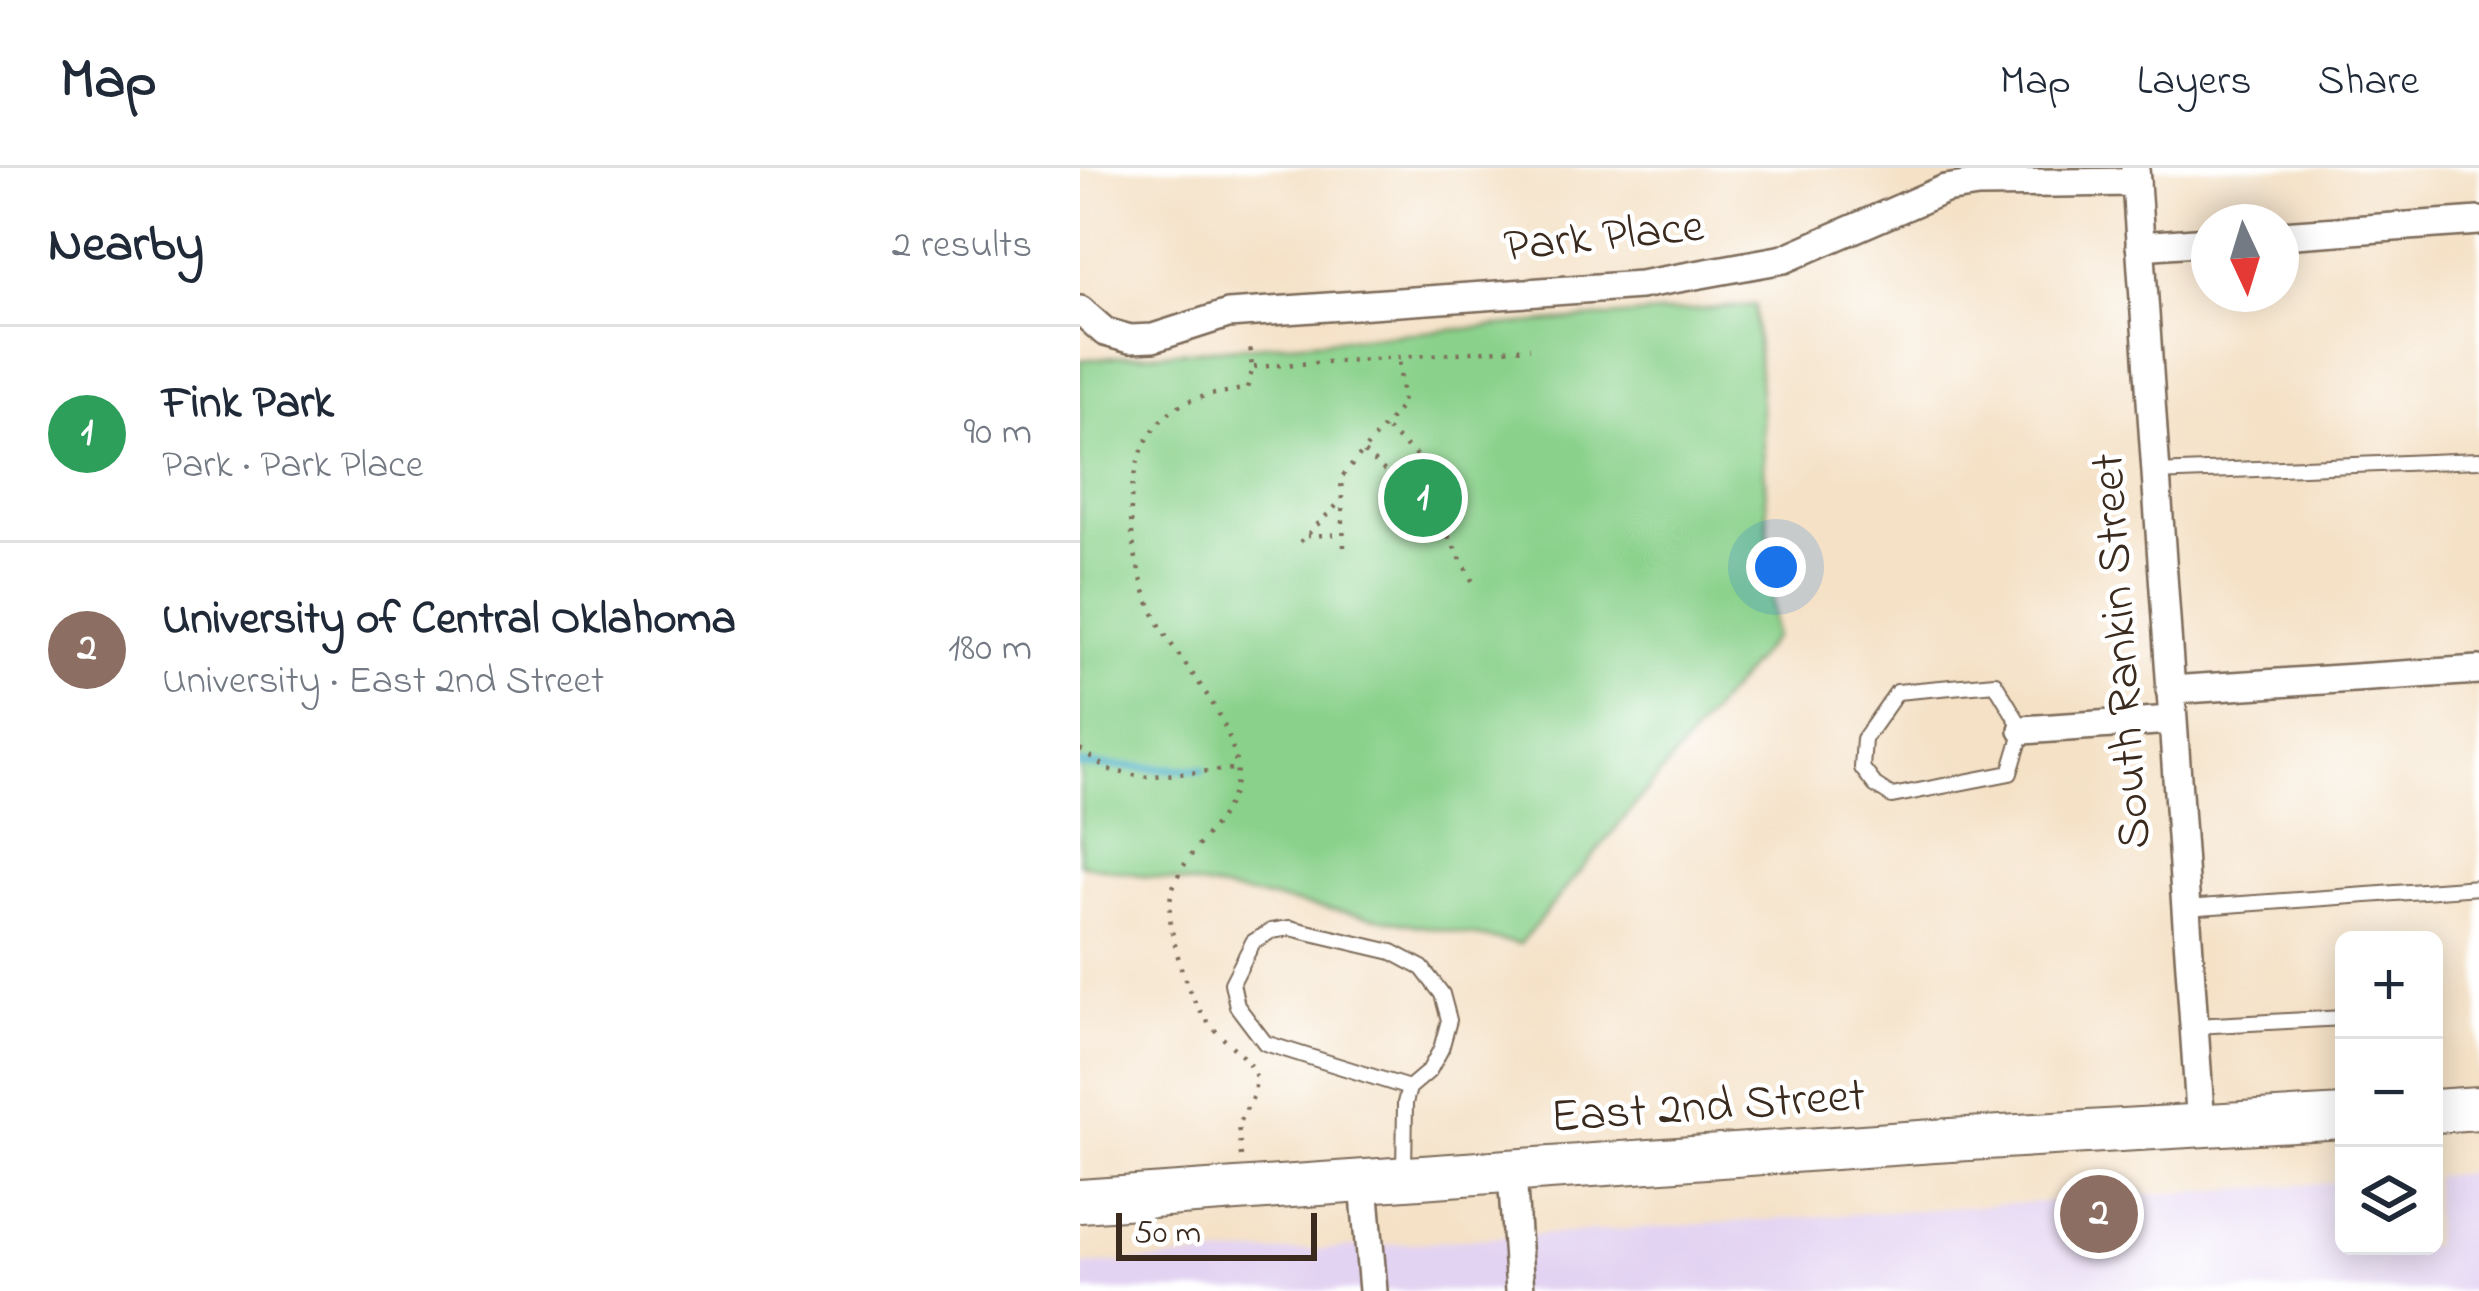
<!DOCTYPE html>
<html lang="en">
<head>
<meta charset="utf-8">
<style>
	body { margin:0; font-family:"Indie Flower",sans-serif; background:#f6f6f7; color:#1f2937 }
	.controls { position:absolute; right:36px; bottom:36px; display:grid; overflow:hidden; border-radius:18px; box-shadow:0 6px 30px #0003 }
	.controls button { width:108px; height:108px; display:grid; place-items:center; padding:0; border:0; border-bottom:3px solid #e0e1e3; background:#fff; color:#1f2937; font:60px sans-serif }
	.compass { position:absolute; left:1111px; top:36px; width:108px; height:108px; border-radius:50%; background:#fff; box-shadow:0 6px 30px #0003; rotate:176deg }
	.scale { position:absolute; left:36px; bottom:30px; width:201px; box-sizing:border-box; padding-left:12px; border:6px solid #3b2a1e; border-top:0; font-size:33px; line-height:42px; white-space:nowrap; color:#3b2a1e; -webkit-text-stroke:9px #fff; paint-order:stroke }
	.you { position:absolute; left:696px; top:399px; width:42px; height:42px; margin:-30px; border:9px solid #fff; border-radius:50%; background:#1a73e8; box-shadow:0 0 0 18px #1a73e833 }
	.badge { display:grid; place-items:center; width:78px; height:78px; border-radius:50%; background:#c8321e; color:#fff; font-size:39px; font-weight:700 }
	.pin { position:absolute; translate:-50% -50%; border:6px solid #fff; box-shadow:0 3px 12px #0006 }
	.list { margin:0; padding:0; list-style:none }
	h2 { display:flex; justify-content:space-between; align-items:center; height:156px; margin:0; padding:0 48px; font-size:51px }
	h2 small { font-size:39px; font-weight:400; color:#747a83 }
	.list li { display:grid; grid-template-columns:78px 1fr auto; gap:36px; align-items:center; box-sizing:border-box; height:216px; padding:0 48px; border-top:3px solid #e0e1e3 }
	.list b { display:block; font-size:45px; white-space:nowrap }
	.list p { margin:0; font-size:39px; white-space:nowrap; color:#747a83 }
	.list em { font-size:39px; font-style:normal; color:#747a83 }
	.icon { flex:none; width:66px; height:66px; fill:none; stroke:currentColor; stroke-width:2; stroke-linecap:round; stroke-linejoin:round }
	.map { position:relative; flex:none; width:1399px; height:1123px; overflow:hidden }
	header { display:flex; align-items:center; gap:72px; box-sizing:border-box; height:168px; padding:0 60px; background:#fff; border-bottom:3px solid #e0e1e3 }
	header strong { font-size:57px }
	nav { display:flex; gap:66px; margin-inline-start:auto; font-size:42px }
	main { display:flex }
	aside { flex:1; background:#fff }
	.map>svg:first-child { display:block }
	.built { fill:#e3d3f2 }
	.green { fill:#8ad18b; stroke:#627e54; stroke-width:3 }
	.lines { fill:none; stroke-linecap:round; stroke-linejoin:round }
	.stream { stroke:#43acc3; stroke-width:8 }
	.service-casing { stroke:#7c6a59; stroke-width:18 }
	.minor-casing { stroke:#7c6a59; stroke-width:32 }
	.primary-casing { stroke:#7c6a59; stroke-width:46 }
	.path { stroke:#7c6a59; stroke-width:4.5; stroke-dasharray:3 9; stroke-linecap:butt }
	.service { stroke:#fff; stroke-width:14 }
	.minor { stroke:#fff; stroke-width:27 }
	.primary { stroke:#fff; stroke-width:42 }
	.labels { text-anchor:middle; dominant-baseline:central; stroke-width:9; stroke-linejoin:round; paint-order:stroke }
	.street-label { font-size:48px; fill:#3b2a1e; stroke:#fff }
</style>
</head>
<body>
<header>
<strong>Map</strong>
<nav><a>Map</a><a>Layers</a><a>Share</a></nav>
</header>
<main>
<aside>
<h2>Nearby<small>2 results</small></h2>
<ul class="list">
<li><span class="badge" style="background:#2e9e5b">1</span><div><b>Fink Park</b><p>Park · Park Place</p></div><em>90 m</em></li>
<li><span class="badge" style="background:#8d6e63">2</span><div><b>University of Central Oklahoma</b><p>University · East 2nd Street</p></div><em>180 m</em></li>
</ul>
</aside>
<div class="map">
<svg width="1399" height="1123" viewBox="0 0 1399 1123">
	<rect width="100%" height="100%" fill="#fff"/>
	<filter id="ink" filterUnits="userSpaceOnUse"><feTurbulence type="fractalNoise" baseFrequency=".00833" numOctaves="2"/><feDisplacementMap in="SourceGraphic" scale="24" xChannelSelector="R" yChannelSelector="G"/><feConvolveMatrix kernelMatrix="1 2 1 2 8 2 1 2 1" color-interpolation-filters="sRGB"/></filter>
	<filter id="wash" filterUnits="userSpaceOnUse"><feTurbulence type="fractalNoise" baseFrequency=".004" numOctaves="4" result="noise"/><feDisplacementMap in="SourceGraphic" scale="48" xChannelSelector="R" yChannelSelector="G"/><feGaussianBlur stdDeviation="2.7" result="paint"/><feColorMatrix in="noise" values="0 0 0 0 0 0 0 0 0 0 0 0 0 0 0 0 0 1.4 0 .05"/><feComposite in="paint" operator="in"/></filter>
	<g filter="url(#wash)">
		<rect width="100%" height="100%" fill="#f4e1c6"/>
		<path class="built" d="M1399 1005V1123H0V1097L1264 1014V1078H1354V1008Z"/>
		<path class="green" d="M675 137 694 469 440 776 0 696V192Z"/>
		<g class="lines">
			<path class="stream" d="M0 597 122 602"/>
		</g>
	</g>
	<g filter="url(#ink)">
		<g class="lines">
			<g class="service-casing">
				<g id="service">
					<path d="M1075 305 1399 292"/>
					<path d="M915 515 943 562 930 605 812 628 795 617 782 600 784 571 817 524Z"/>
					<path d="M1106 740 1399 719"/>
					<path d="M1115 858 1264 850"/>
					<path d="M324 1003 325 935 329 920 349 903 361 881 369 852 362 826 342 800 312 784 210 760 191 763 173 774 152 815 157 838 185 875 329 920"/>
				</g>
			</g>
			<g class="minor-casing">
				<g id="minor">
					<path d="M1055 0 1121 959"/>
					<path d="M1201 67 1399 53"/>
					<path d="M1060 78 1129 73"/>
					<path d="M0 142 25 164 50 171 73 170 148 146 560 117 704 91 865 21 898 16 1056 14"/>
					<path d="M1090 522 1399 502"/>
					<path d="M943 562 1092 552"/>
					<path d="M432 1006 440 1123"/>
					<path d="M284 1015 293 1123"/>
				</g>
			</g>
			<g class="primary-casing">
				<g id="primary">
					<path d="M1354 943 1399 940"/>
					<path d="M0 1033 854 973 1264 949"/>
				</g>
			</g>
			<g class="path">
				<path d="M174 199 450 180"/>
				<path d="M284 285 319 315H340V291L304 259"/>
				<path d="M340 315 395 418"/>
				<path d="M227 368 263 366"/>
				<path d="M220 374 261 333"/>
				<path d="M264 379 261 310 323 236 319 189"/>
				<path d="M0 581 29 602 63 609 154 601"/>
				<path d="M161 988 158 956 174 927 176 909C168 888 148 877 134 861 117 843 107 820 100 796 95 777 88 753 90 733 96 682 164 649 156 595 148 545 112 509 86 468 49 408 29 296 89 245 110 227 141 226 167 220L172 203 170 173"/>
			</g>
			<use href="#service" class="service"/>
			<use href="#minor" class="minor"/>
			<use href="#primary" class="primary"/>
		</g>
	</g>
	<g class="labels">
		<g class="street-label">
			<text transform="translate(524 70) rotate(-6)">Park Place</text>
			<text transform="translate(1043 483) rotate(-94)">South Rankin Street</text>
			<text transform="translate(628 940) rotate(-4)">East 2nd Street</text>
		</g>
	</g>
</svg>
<div class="controls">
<button>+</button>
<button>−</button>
<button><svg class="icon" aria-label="layers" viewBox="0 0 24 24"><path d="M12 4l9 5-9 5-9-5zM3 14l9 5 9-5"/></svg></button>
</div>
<svg class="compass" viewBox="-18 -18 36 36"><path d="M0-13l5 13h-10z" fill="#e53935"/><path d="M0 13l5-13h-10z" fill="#747a83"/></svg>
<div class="scale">50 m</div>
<div class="you"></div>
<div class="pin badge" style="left:343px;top:330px;background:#2e9e5b">1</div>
<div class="pin badge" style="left:1019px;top:1046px;background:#8d6e63">2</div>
</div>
</main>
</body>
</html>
